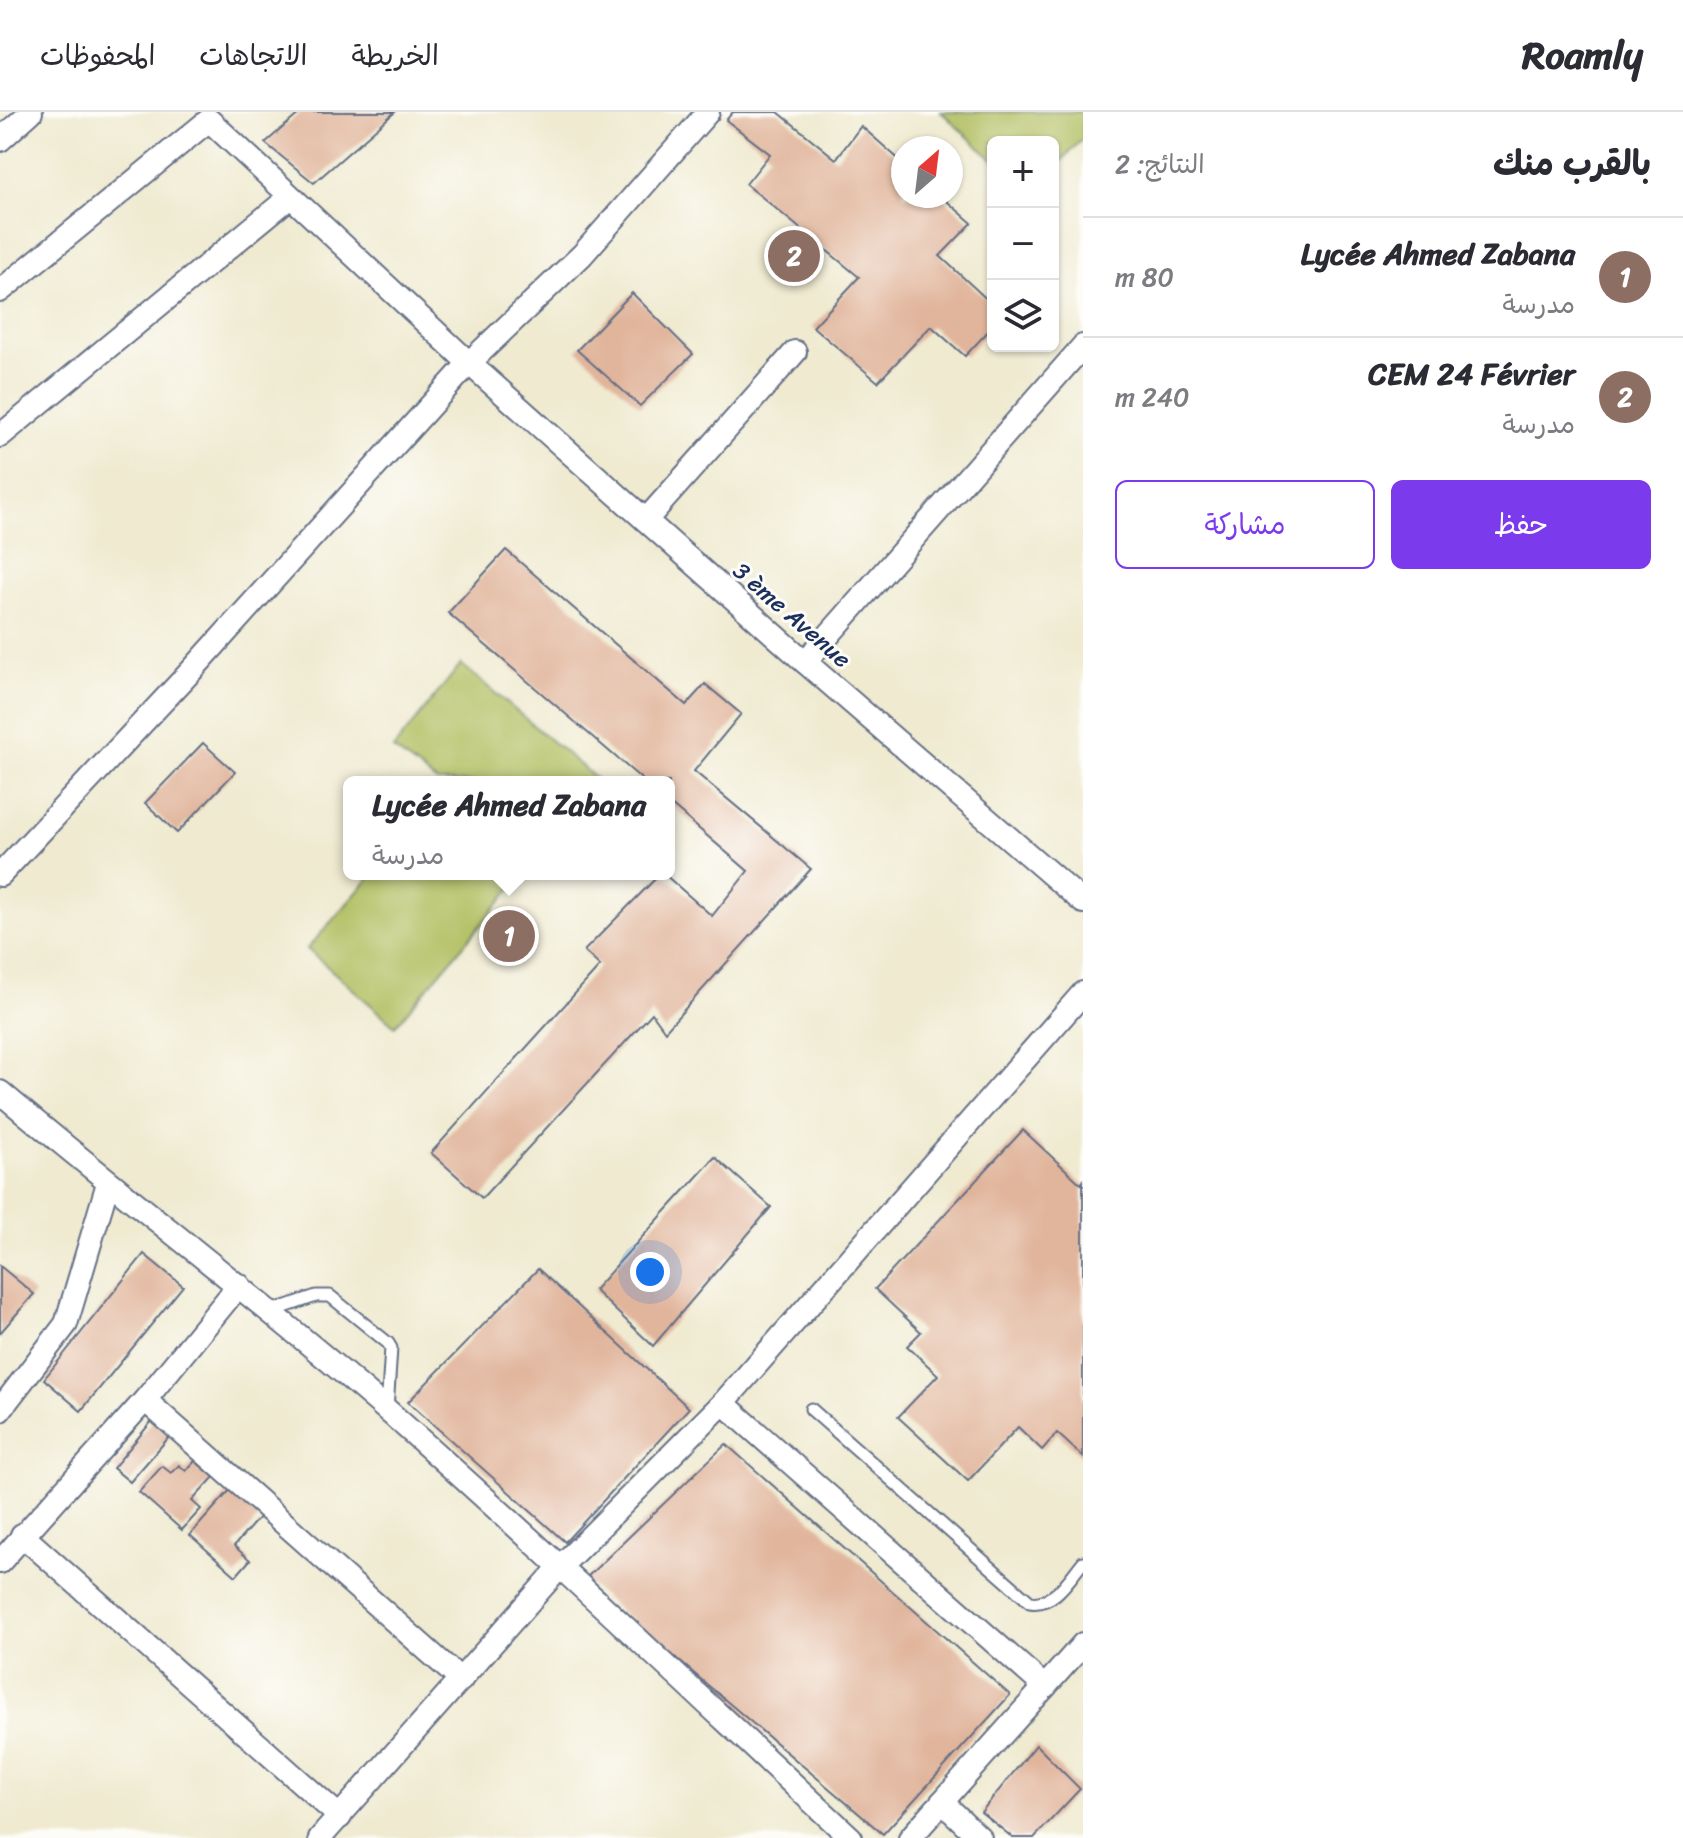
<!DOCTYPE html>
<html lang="ar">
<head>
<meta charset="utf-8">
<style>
	body { margin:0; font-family:Sriracha,"Playpen Sans Arabic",sans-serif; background:#f2f2f3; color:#2b2b33; direction:rtl }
	.controls { position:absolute; right:24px; top:24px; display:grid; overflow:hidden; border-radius:12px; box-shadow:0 2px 6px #0004 }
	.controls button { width:72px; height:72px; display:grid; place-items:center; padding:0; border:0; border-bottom:2px solid #e1e1e2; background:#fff; color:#2b2b33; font:40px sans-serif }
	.compass { position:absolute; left:891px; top:24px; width:72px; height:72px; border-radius:50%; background:#fff; box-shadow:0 2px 6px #0004; rotate:28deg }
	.you { position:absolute; left:650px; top:1160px; width:28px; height:28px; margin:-20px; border:6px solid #fff; border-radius:50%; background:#1a73e8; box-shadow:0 0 0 12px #1a73e833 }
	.badge { display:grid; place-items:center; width:52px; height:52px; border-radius:50%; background:#7c3aed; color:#fff; font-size:26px; font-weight:700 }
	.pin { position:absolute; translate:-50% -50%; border:4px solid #fff; box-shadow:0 2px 8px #0006 }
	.popup { position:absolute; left:343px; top:664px; width:332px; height:104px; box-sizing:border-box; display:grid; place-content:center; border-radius:12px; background:#fff; filter:drop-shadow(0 2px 6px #0005); font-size:26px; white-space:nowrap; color:#7c7c81 }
	.popup b { font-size:30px; color:#2b2b33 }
	.popup::after { content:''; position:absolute; left:50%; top:100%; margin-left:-16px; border:16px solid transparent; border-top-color:#fff }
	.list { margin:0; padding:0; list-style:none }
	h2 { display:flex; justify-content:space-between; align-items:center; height:104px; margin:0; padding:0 32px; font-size:34px }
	h2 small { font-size:26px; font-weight:400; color:#7c7c81 }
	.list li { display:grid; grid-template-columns:52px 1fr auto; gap:24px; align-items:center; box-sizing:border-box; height:120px; padding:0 32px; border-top:2px solid #e1e1e2 }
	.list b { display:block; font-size:30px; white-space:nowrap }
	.list p { margin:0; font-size:26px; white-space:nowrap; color:#7c7c81 }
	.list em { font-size:26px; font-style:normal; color:#7c7c81 }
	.actions { display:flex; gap:16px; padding:24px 32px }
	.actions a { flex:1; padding:18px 0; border:2px solid #7c3aed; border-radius:12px; text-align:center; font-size:28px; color:#7c3aed }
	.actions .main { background:#7c3aed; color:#fff }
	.icon { flex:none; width:44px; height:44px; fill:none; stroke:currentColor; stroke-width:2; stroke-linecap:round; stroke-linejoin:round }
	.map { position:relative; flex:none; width:1083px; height:1726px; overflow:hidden; direction:ltr }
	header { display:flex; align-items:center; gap:48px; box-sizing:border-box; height:112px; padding:0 40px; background:#fff; border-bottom:2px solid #e1e1e2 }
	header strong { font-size:38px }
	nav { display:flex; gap:44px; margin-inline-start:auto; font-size:28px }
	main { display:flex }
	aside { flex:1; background:#fff }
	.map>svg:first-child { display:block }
	.green { fill:#b2c063; stroke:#667860; stroke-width:2 }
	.building { fill:#e1b59c }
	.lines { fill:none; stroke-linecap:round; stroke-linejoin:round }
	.service-casing { stroke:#657086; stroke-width:15 }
	.minor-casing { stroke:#657086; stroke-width:26 }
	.service { stroke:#fff; stroke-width:11 }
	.minor { stroke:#fff; stroke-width:22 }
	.labels { text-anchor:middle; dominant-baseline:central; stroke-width:6; stroke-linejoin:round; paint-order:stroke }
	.street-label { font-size:24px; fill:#1b2f5e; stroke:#fdfcf7 }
</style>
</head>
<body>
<header>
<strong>Roamly</strong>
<nav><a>الخريطة</a><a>الاتجاهات</a><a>المحفوظات</a></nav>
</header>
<main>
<aside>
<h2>بالقرب منك<small>النتائج: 2</small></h2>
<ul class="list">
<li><span class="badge" style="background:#8d6e63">1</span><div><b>Lycée Ahmed Zabana</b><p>مدرسة</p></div><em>80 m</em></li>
<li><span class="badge" style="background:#8d6e63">2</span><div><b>CEM 24 Février</b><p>مدرسة</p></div><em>240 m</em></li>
</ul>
<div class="actions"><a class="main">حفظ</a><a>مشاركة</a></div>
</aside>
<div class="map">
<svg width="1083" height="1726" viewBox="0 0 1083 1726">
	<rect width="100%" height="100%" fill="#fdfcf7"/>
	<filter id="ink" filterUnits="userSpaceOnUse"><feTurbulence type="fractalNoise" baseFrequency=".0125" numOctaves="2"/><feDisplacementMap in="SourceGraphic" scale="16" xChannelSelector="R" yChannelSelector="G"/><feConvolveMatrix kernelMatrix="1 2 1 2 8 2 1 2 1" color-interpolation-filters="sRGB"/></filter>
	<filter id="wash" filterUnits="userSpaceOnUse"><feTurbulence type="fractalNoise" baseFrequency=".006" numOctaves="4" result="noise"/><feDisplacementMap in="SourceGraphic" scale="32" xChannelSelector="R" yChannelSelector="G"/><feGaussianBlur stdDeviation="1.8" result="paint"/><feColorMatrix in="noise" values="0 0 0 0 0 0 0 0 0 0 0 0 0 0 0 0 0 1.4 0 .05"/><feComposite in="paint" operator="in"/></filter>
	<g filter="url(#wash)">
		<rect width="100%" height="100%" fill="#efead0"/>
		<g class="green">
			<path d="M941 0H1083V26L1053 58V30H993V48Z"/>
			<path d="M461 552 600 670H437L393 637Z"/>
			<path d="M373 762H524L395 914 307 837Z"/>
		</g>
		<g id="blocks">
			<g class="building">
				<path d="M301 0H395L314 71 265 31Z"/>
				<path d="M733 0H778L836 47 861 14 903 51V84H941L972 111 940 144 993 193V214L965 244 931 214 878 270 813 215 859 165 746 72 770 42 726 8Z"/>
				<path d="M632 181 693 242 640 294 577 238Z"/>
				<path d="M506 438 686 593 705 572 741 602 694 659 811 757 665 919 652 901 482 1086 431 1041 600 854 584 839 660 762H664L712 804 748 759 669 691V670H645L448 501Z"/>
				<path d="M203 631 235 660 177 721 145 691Z"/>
				<path d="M1023 1018 1081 1072 1083 1069V1345L1057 1321 1042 1338 1018 1315 968 1369 898 1305 938 1263 907 1234 921 1220 875 1177Z"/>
				<path d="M715 1045 771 1095 653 1234 594 1178Z"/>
				<path d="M144 1142 183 1174 81 1299 44 1267Z"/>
				<path d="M0 1154 34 1182 0 1221Z"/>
				<path d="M538 1157 689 1296 565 1430 408 1290Z"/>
				<path d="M152 1309 170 1324 130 1370 113 1356Z"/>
				<path d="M726 1332 1010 1583 883 1722 584 1468Z"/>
				<path d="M195 1349 214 1365 192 1389 201 1397 182 1418 139 1380 162 1354 171 1361 179 1353 186 1359Z"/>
				<path d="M231 1377 261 1403 234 1434 250 1448 236 1464 190 1423Z"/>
				<path d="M1036 1633 1080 1677 1034 1726H1013L981 1700Z"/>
			</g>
		</g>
	</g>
	<g filter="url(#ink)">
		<use href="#blocks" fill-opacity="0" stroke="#657086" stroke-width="2"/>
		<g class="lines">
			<g class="service-casing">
				<g id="service">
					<path d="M270 1200 316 1184H330L388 1231 391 1236 387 1298"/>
					<path d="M811 1297 1030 1490C1054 1494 1069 1467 1083 1450"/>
				</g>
			</g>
			<g class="minor-casing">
				<g id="minor">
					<path d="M0 28 31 0"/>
					<path d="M0 179 209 8 469 251 805 550 1083 790"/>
					<path d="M0 324 290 85"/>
					<path d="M646 408 795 240"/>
					<path d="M805 550 1083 234"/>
					<path d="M0 763 193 557 469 251 582 143 708 0"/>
					<path d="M0 980C128 1088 262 1189 388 1299 545 1438 697 1583 851 1726"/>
					<path d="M145 1288 461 1568"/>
					<path d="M723 1291 1045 1575"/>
					<path d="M0 1298 66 1212 108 1071"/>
					<path d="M22 1423 340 1705"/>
					<path d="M0 1450 145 1288 239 1173"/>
					<path d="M942 1690 980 1726"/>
					<path d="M320 1726 560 1455 723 1291 1083 881"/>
					<path d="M910 1726 1083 1532"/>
				</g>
			</g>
			<use href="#service" class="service"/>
			<use href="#minor" class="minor"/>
		</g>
	</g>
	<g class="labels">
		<g class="street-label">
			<text transform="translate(792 503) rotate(41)">3 ème Avenue</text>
		</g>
	</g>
</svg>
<div class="controls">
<button>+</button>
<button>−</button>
<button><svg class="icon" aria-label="layers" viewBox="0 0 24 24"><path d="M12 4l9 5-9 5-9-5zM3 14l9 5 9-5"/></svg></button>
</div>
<svg class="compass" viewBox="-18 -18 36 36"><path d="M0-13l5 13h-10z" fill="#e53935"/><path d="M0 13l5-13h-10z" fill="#7c7c81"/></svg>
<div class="you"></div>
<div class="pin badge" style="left:509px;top:824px;background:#8d6e63">1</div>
<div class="popup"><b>Lycée Ahmed Zabana</b>مدرسة</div>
<div class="pin badge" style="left:794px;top:144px;background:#8d6e63">2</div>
</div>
</main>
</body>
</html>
